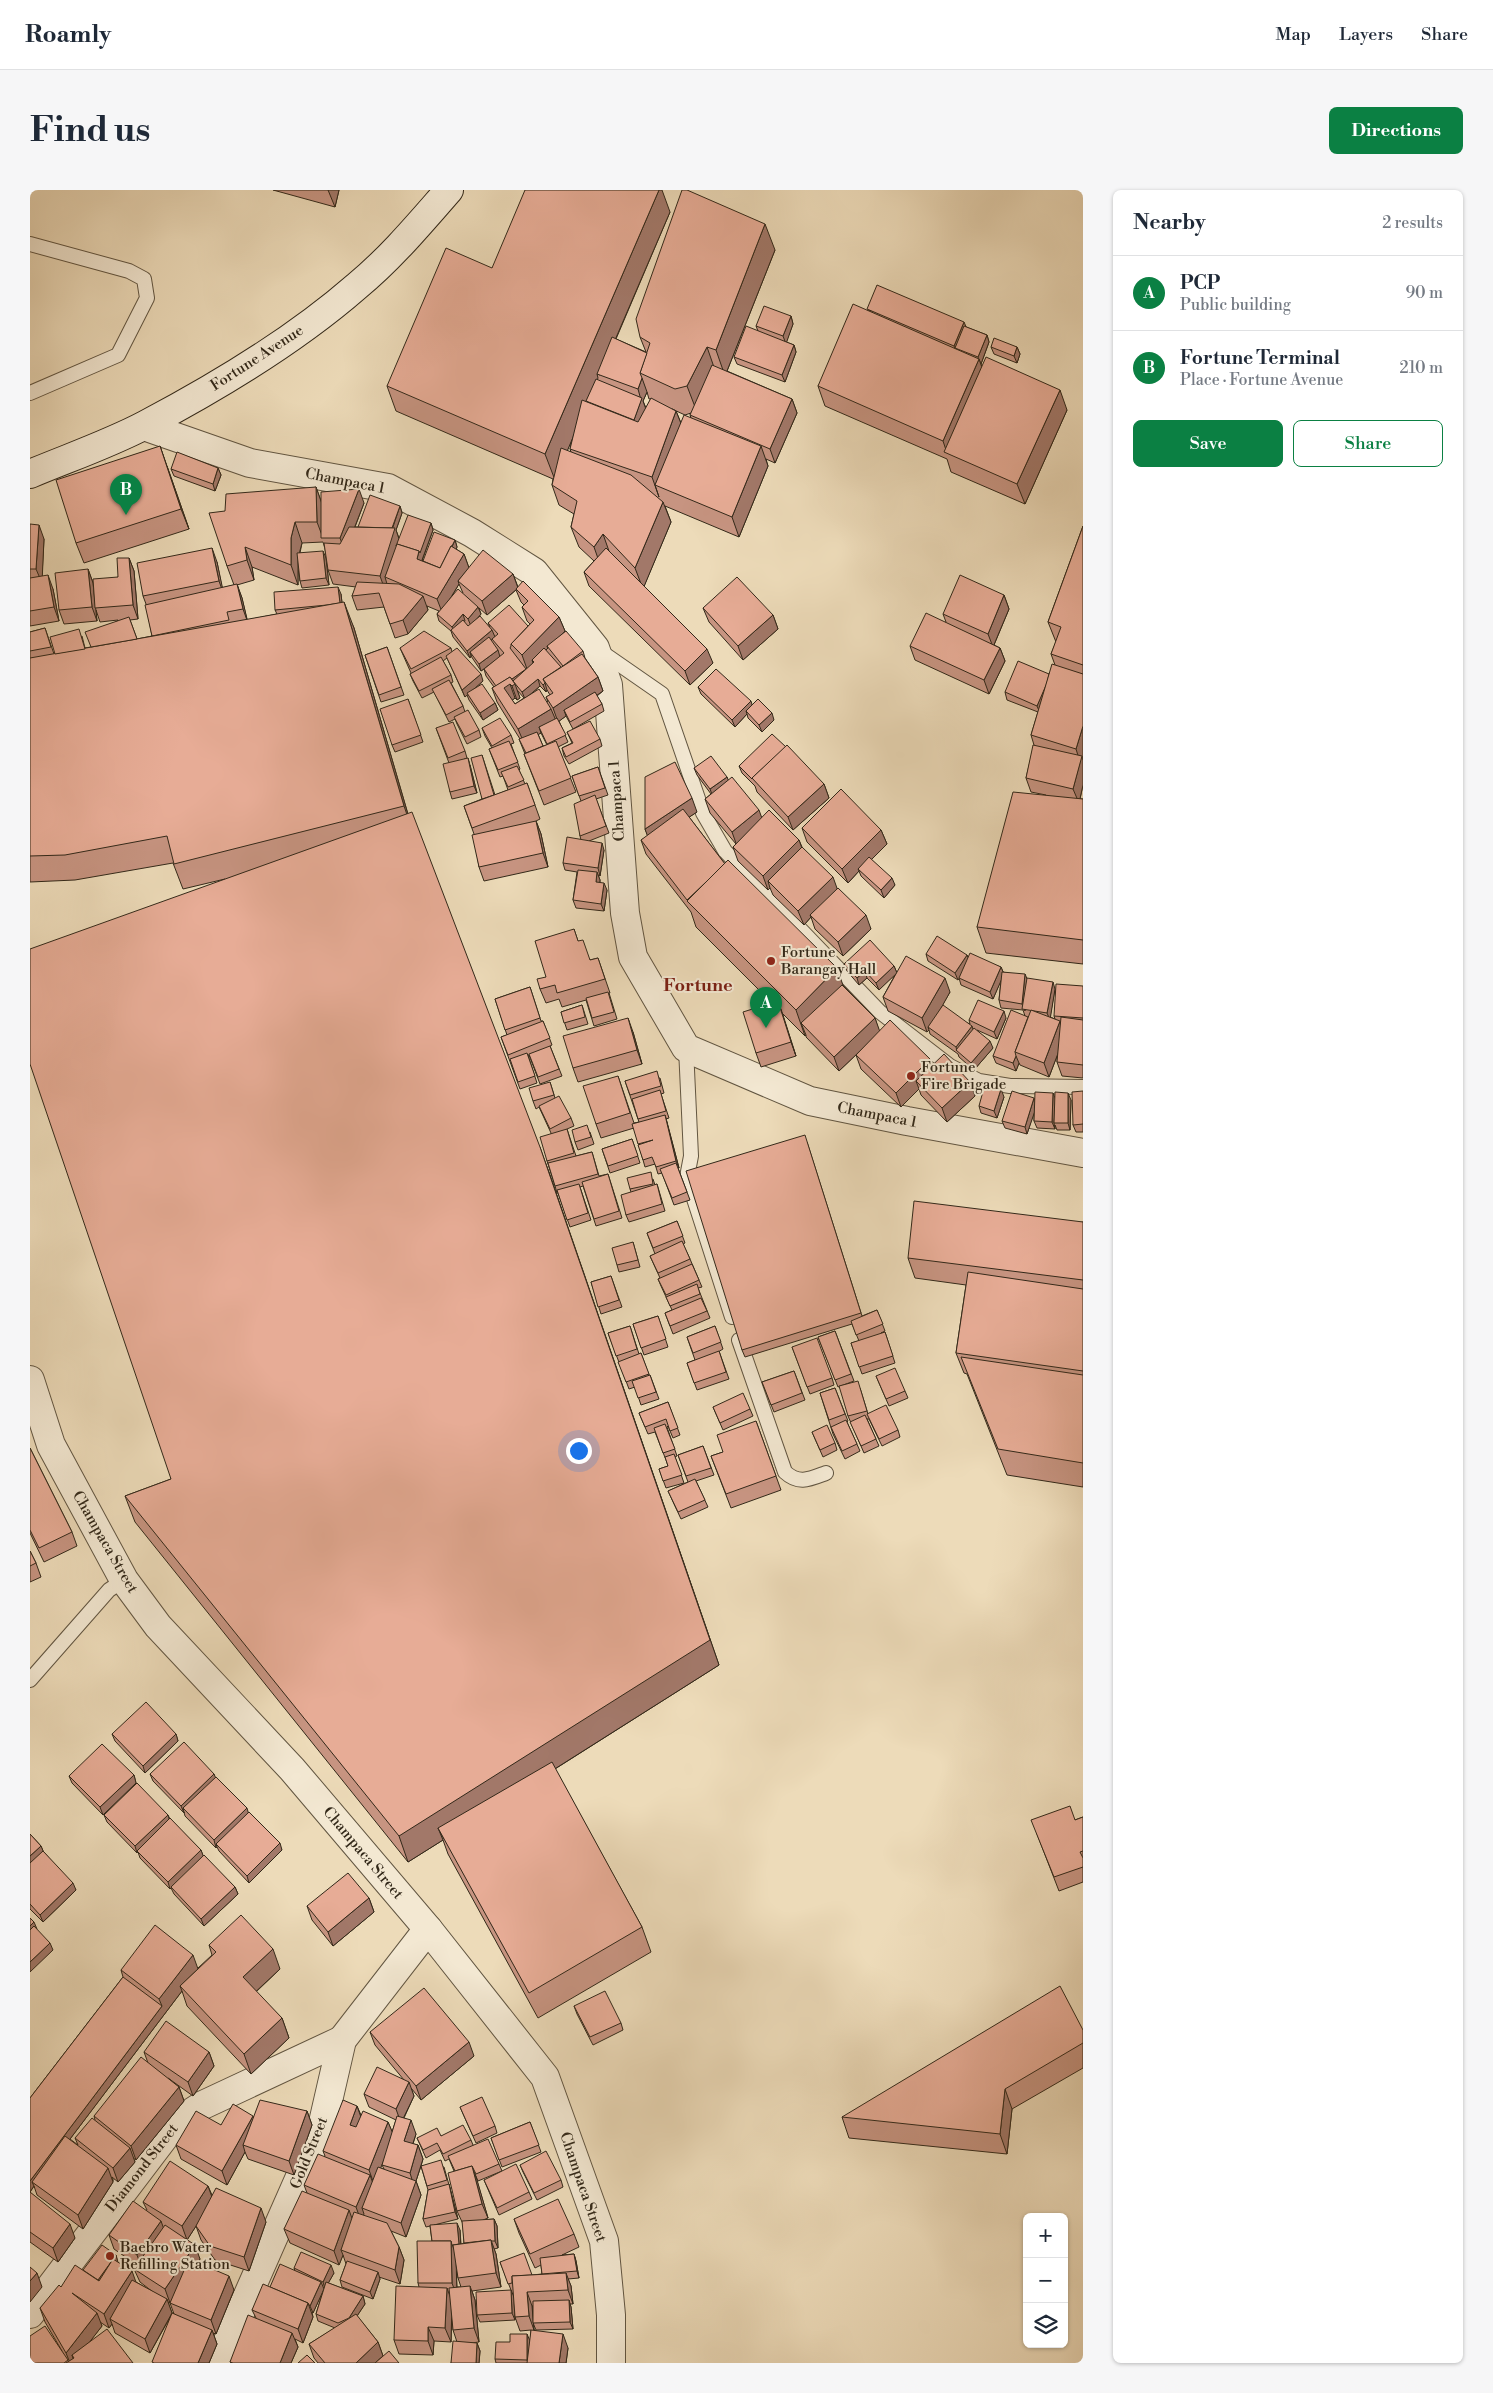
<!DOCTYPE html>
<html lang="en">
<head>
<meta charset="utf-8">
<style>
	body { margin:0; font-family:"Libre Bodoni",serif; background:#f6f6f7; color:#1f2937 }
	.controls { position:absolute; right:15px; bottom:15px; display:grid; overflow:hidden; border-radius:8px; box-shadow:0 1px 4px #0004 }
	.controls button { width:45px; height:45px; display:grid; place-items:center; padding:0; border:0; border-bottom:1px solid #e0e1e3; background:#fff; color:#1f2937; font:25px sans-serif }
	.you { position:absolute; left:548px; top:1260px; width:18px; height:18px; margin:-12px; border:4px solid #fff; border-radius:50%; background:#1a73e8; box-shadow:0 0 0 8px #1a73e833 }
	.badge { display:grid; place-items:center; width:32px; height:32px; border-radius:50%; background:#0b8043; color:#fff; font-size:16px; font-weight:700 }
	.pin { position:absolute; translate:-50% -41px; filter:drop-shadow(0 1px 2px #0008) }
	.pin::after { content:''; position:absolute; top:26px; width:18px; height:15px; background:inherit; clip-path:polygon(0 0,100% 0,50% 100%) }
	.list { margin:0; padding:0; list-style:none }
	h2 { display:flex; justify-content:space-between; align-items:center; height:65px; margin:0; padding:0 20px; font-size:21px }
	h2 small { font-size:16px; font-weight:400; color:#747a83 }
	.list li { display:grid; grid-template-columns:32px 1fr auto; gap:15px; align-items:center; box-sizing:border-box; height:75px; padding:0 20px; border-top:1px solid #e0e1e3 }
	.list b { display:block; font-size:19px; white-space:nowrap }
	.list p { margin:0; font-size:16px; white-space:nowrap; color:#747a83 }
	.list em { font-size:16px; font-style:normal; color:#747a83 }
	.actions { display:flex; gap:10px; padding:15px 20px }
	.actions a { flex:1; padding:11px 0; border:1px solid #0b8043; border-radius:8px; text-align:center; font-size:18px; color:#0b8043 }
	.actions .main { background:#0b8043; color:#fff }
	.icon { flex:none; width:28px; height:28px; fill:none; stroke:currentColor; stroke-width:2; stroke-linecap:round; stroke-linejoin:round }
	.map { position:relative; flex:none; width:1053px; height:2173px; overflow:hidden; border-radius:8px }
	header { display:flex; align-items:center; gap:30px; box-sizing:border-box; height:70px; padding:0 25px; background:#fff; border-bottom:1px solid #e0e1e3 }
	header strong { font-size:24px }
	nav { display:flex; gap:28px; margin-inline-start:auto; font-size:18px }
	.intro { display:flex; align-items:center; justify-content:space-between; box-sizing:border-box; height:120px; padding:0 30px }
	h1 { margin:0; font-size:35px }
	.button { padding:12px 22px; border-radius:8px; background:#0b8043; color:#fff; font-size:18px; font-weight:700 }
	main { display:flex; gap:30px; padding:0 30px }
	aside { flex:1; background:#fff; border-radius:8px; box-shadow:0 1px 4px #0004 }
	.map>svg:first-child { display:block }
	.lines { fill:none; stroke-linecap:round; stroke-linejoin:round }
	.service-casing { stroke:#615541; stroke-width:16 }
	.minor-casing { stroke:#615541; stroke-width:30 }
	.tertiary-casing { stroke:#615541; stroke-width:30 }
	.secondary-casing { stroke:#322819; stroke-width:30 }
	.service { stroke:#f3e8d2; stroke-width:14 }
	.minor { stroke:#f3e8d2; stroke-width:28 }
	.tertiary { stroke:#f3e8d2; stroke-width:28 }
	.secondary { stroke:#f3e8d2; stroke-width:28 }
	.wall { fill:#c79481; stroke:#322819; fill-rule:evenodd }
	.shaded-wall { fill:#a27869; stroke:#322819 }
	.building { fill:#e7ac96; stroke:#322819 }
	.poi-dot { fill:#8f2418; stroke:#f3e8d2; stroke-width:2 }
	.labels { text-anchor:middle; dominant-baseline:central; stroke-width:4; stroke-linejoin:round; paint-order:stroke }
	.street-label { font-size:15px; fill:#322819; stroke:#f3e8d2 }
	.poi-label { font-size:15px; fill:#322819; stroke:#f3e8d2; text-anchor:start }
	.quarter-label { font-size:18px; font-weight:bold; fill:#7a1f14; stroke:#f3e8d2 }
</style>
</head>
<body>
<header>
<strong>Roamly</strong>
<nav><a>Map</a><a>Layers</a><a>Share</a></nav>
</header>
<div class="intro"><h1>Find us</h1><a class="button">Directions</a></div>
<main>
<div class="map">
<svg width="1053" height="2173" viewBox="0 0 1053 2173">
	<rect width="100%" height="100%" fill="#eddbb9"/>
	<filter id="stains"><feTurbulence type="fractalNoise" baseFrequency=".004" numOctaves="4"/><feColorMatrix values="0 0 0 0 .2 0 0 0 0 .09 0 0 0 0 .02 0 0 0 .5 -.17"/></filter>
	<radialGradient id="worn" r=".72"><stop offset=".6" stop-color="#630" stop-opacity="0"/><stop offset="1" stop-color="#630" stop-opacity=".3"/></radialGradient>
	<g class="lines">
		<g class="service-casing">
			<g id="service">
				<path d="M0 54 99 81 114 89 117 108 88 165 0 203"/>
				<path d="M570 461 632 504 673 623 695 661 850 822 920 876 949 891 980 896 1053 897"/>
				<path d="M656 858 661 966 657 987 702 1127"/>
				<path d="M709 1150 755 1282C769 1295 780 1289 796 1283"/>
				<path d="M0 1490 79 1400 94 1390"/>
			</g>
		</g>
		<g class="minor-casing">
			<g id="minor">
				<path d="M114 236 220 273 358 298 442 343 504 382 565 458 578 495 595 723 603 767 656 858 780 911 877 931 1053 963"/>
				<path d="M0 2124 145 1933 173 1915 312 1850"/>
				<path d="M188 2173 292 1937 312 1850 398 1739"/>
			</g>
		</g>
		<g class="tertiary-casing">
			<path id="tertiary" d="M0 1190 21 1255 94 1390 128 1436 262 1579 398 1739 515 1887 574 2051 581 2125V2173"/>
		</g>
		<g class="secondary-casing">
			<path id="secondary" d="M0 284C38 268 79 254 115 235 189 196 264 151 327 96 361 68 390 33 419 0"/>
		</g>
		<use href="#service" class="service"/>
		<use href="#minor" class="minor"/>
		<use href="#tertiary" class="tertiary"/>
		<use href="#secondary" class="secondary"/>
	</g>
	<g class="wall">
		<path d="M243 0H309L305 17Z"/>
		<path d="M640 22 586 149 616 162 610 147 745 60 697 181 762 209 767 223 745 273 736 269 738 276 709 347 635 316 641 332 614 396 683 473 660 495 559 396 554 382 564 371 549 357 541 337 544 324 529 315 522 295 523 289 366 221 357 196 462 78ZM617 202 619 209H621L616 218 613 211ZM642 219 655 225 661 223 660 225 661 228 651 233 646 221ZM542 249 540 259 541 262 537 261Z"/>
		<path d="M837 120 936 137 957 145 959 152 951 174 952 177 1037 220 995 314 921 282 917 269 795 216 788 196Z"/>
		<path d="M761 126 763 134 756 152 764 155 766 162 755 192 707 174 704 167 728 141 726 136Z"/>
		<path d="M961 157H987L990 164 987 173 964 164Z"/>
		<path d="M137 276 159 339 54 373 46 353Z"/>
		<path d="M188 278 191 285 185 301 144 286 141 279Z"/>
		<path d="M286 297 291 311 334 313 325 337H328L370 316 372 323 366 340 369 348 401 333 403 340 392 371 425 350 427 357 426 359 434 364 439 378 483 384 488 397 529 427 535 441 527 448 553 461 555 468 568 487 573 501 567 506 572 514 574 521 543 539 536 526 529 531 538 552 528 557 546 602 514 615 494 564H495L489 549H490L467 512 462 498 464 497 456 486 454 479 451 481 441 466 440 468 423 447 421 441 409 431 407 424 409 421 397 416 398 420 378 444 365 448 354 417 327 420 322 406 326 397 303 394 298 380 295 359 293 352 272 353 270 363 296 368 299 395 272 398 270 391 268 377V395L222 377 224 390 207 395 212 408 217 430 247 424 245 420 311 404 312 413 324 438 378 624 519 982 689 1475 525 1579 612 1737 621 1762 508 1828 418 1664 413 1650 378 1672 105 1332 95 1306 141 1289 195 689 153 699 143 673 45 690 0 692V442L15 438 24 464H25L52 446 55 458 61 457 88 430 70 432 66 420 67 431 34 434 29 420 58 379 63 393 64 408 88 387 99 368 104 381 108 429 100 430 107 449 122 446 116 414 113 406 187 372 192 398 204 395 197 376 195 321ZM429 394 433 403 422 406ZM486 400 491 412 494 415 492 417 497 431 500 434 498 436 458 433 460 437 447 429 451 424 449 418 457 425ZM510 496 516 502 517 500 520 505 516 507 518 512 500 505ZM487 500 494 508 485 514 482 510 485 508 487 510 490 508ZM511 543 517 555 513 556 508 544Z"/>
		<path d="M0 334 14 349 12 386 23 399 29 431 0 436Z"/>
		<path d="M1053 336V566L1052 568 1053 570V595L1050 609H1053V774L956 763 947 737 1016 605 1001 602 996 588 1004 555 1001 545 1008 522 977 510 975 502 1019 484 1025 475 1021 464 1026 452 1018 432Z"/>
		<path d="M974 405 979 419 964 455 970 458 975 471 959 504 885 470 880 456 916 432 913 424Z"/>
		<path d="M673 418 743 425 748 439 713 470 679 432Z"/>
		<path d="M357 457 374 505 351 512 335 465Z"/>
		<path d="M370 458H421L422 462 453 491 445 498 465 513 468 520 453 530 439 510 437 505 435 507 417 468 413 471 421 485 423 492 421 493 433 516 435 522 449 540 451 547 437 554 427 534 425 529 419 532 404 502 392 508 383 491 380 484 381 483Z"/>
		<path d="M668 497 744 530 732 542 718 528 717 524 705 537 671 504Z"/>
		<path d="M378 509 393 552 365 562 362 555Z"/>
		<path d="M406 538 435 561 437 568 434 569 440 575 447 603 422 609 420 602 419 573Z"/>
		<path d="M452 538 481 545 484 553 481 554 490 579 489 580 495 594 497 593 510 629 506 631 511 644 518 677 454 691 449 677 444 644 434 616 452 609V565L465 605 478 600 473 586 470 587 459 559 462 558 455 546Z"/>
		<path d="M537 542 570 549 572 556 539 574 534 566 532 558 542 553Z"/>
		<path d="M709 576 794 594 799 608 763 640 727 602 725 596 712 583Z"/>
		<path d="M568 577 578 605 566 609 579 643 559 651 574 660 570 686 568 685 570 690V693L577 700 574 721 546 718 543 710 547 682 535 680 533 673 551 650 550 646 551 611 542 586Z"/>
		<path d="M664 578 697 587 698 590 732 628 769 650 772 657 841 739 813 766 785 739 781 727 774 735 743 705 740 698 738 700 708 671 703 657 706 654 680 623 675 609 681 604 667 585Z"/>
		<path d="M667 622 659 627 695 674 845 828 849 841 902 875 940 892 945 906 917 932 891 905 889 899 871 917 831 879 826 865 831 860 809 881 776 847V845L775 846 752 823 766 866 731 877 726 863 742 813 666 737 661 722 616 664 611 650 618 646 615 639Z"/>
		<path d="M772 638 851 640 857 654 841 669 865 695 854 708 831 686 829 681 818 693 777 652Z"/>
		<path d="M544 739 548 751 560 770 568 768 580 803H579L587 829 564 836 556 810 532 817 529 809 516 813 510 799 516 787Z"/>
		<path d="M896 764 937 765 938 767 971 777 973 782 997 789 1025 799 1020 827 1025 829 1024 826 1053 796V888L1032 886 1027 872V866L1019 887 990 875 989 873 986 881 966 873 963 866 995 826 993 820 971 818 969 810 971 790 963 809 931 795 929 788 928 790 898 771Z"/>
		<path d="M814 774 864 776 867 783 920 802 909 821 940 834 939 830 976 828 967 849 947 840 963 858 944 880 929 867 928 864 900 844 899 840 897 842 858 821 853 807 866 783 849 800 837 788 829 795 817 781Z"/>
		<path d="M500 797 511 831H513L522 855 520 856 532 886 510 894 499 865H498L507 893 490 899 471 847 477 845 465 809Z"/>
		<path d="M552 815 558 834 537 840 531 822Z"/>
		<path d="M603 842 612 874 548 892 543 878Z"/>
		<path d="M588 886 604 933 609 932 595 891 630 888 634 903 631 904 639 928 636 929 649 978H648L660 1010 644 1015 632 983 628 984 625 974 615 977 604 938 571 948 566 934Z"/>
		<path d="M520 892 525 908 541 928 544 936 537 939 546 966 562 962 569 986 578 984 592 1028 566 1036 553 996 550 997 561 1030 540 1037 528 1003H527L525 996 517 971 521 943 509 917 506 919 503 911Z"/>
		<path d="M1053 901V942H1046L1043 935Z"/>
		<path d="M974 907 967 928 951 923 949 916Z"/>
		<path d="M1025 908 1041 910 1040 940H1027L1025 935V939L1007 938 1004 931V922L997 944 975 938 972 931 1005 910Z"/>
		<path d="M560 942 564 954 548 960 545 952Z"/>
		<path d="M602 949 610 973 580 983 572 959Z"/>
		<path d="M777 952 832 1126 847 1120 855 1141 851 1143 855 1142 865 1173 832 1184 821 1153 829 1151 822 1134 715 1167 712 1160Z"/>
		<path d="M623 989 625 995 627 994 635 1021 599 1032 596 1025 601 1002 600 999Z"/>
		<path d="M647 1031 655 1053 653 1054 660 1069 672 1097 668 1098 680 1128 643 1144 635 1123 642 1120 631 1096 628 1089 630 1088 620 1066 625 1064 617 1043Z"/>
		<path d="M1053 1032V1297L977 1285 937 1184 934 1183 926 1163 936 1095 885 1088 878 1068Z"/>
		<path d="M603 1052 610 1077 589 1082 587 1075Z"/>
		<path d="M581 1086 592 1117 571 1124 561 1092Z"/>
		<path d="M628 1126 638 1157 614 1165 603 1134Z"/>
		<path d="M600 1136 609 1164 611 1163 619 1185H620L629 1209 611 1215 605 1197 599 1199 578 1143Z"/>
		<path d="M685 1136 693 1159 688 1162 689 1161 699 1189 667 1200 657 1173 665 1170 657 1147Z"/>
		<path d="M805 1141 824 1191 808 1197 788 1147Z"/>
		<path d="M762 1157 802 1188 804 1195 780 1204Z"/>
		<path d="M764 1181 775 1210 744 1222 732 1192Z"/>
		<path d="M846 1186 875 1201 878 1208 859 1216Z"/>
		<path d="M805 1198 818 1231 817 1232 830 1261 815 1269 803 1244 790 1203Z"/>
		<path d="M830 1198 838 1224 868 1240 870 1247 852 1256 839 1229H837L849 1256 834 1263 818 1226Z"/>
		<path d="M638 1212 650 1245 643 1248 638 1236 637 1237 647 1266 645 1267 654 1293 636 1298 629 1279 638 1276 636 1270 625 1242 618 1244 609 1223Z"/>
		<path d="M683 1217 720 1219 723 1226 693 1240Z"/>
		<path d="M726 1231 751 1300 701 1318 681 1266 693 1262Z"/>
		<path d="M782 1242 805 1253 807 1260 793 1267Z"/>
		<path d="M673 1256 684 1285 666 1291 678 1317 651 1329 638 1301 658 1292 648 1265Z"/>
		<path d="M0 1258 42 1342 47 1356 14 1372 0 1343Z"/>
		<path d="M0 1361 6 1373 11 1387 0 1392Z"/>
		<path d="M82 1544H146L148 1551 115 1583 85 1551Z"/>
		<path d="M120 1584H184L185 1588 252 1660 219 1693 189 1661 187 1657 186 1658 155 1626 154 1622V1623L123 1591Z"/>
		<path d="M104 1585 106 1593 73 1625 42 1593 39 1586Z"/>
		<path d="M74 1625H138L140 1629 171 1660 173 1666 205 1697 208 1704 174 1736 144 1704 141 1698 140 1699 110 1668 108 1662 107 1663 77 1632Z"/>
		<path d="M1053 1627V1692L1029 1701 1007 1644Z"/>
		<path d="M0 1644 11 1656 13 1661 46 1700 13 1732 0 1719Z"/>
		<path d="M339 1708 344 1722 303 1756 282 1730 277 1716Z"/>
		<path d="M179 1755 250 1779 226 1802 252 1828 259 1848 221 1884 157 1816 152 1801 40 1949 48 1955 45 1948 65 1930 64 1926 118 1873 114 1862H179L184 1876 163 1906 138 1888 149 1897 154 1911 106 1970 103 1968 105 1972 88 1992 82 1987 83 1992 53 2039 7 2005 4 1996 0 2002V1908L93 1787 91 1780 168 1778 182 1765Z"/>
		<path d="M544 1816 591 1833 593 1840 563 1855 547 1824Z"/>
		<path d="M1053 1840V1878L982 1919 977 1964 819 1948 812 1927Z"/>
		<path d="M340 1842 444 1866 391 1910 381 1898 384 1906 374 1928 386 1944 383 1954 388 1955 393 1969 391 1976 414 1977 421 2002 428 2029 404 2035 430 2040 431 2054 434 2053 433 2034 427 2021 424 1981 419 1969 415 1971 410 1960 396 1968 387 1948 411 1946 441 1950 443 1955 469 1974 472 1981 448 1991 445 1984 458 2028 453 2030 464 2029 467 2036 468 2058 464 2059 466 2064 471 2097 442 2101 445 2110 449 2152 441 2153H447L450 2161 449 2173H421L427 2152 423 2140 422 2124 421 2152 404 2151 403 2165 369 2164 364 2150 389 2097 388 2093 402 2051 400 2036 396 2037 393 2029 398 2000 391 1976 386 1991 391 2005 376 2047 361 2041 369 2057 374 2070 370 2094 349 2087 350 2089 343 2109 312 2097 310 2090 316 2074 313 2065 309 2075 260 2053 254 2039 277 2003 274 1995 295 1966 293 1961 327 1916 331 1925 358 1932 362 1942 366 1930 339 1917 334 1904 374 1890 345 1855ZM354 1969 352 1975 354 1979 350 1978ZM426 2076 428 2088 431 2097H427Z"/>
		<path d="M430 1917 465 1936 467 1943 446 1953Z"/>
		<path d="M277 1921 282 1935 264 1985 218 1969 215 1962 197 1995 151 1969 146 1955 191 1935 223 1928Z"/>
		<path d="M500 1932 511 1962 472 1977 461 1948Z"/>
		<path d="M490 1975 531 1990 533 1997 507 2010 493 1982Z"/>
		<path d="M454 1990 499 2002 502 2009 469 2025Z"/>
		<path d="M178 1996 182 2005 236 2032 219 2081 185 2070 171 2050 166 2036 157 2050 170 2069 168 2073 204 2100 186 2144 183 2143 187 2154 179 2173H123L142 2124 120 2163 85 2143 82 2134 79 2138 70 2132 72 2136 60 2151 103 2173H0L32 2161 15 2132 10 2118 31 2097 53 2081 86 2065 88 2073 106 2092 123 2102 110 2092 104 2079 107 2075 84 2059 79 2045 117 2020 113 2012ZM138 2112 140 2113 144 2124 142 2123Z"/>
		<path d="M0 2002 45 2048 28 2072 0 2052Z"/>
		<path d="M484 2029 544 2044 549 2057 532 2065 544 2064 546 2071 549 2088 538 2089 541 2096 543 2114H540L541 2117 543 2139 506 2140 503 2133V2116H502L504 2140 538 2158 536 2173H466L465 2169 500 2152 501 2140 490 2141 485 2127 484 2115 485 2130 450 2132 447 2125 481 2100 470 2072 502 2085 512 2084 511 2075 505 2078 489 2043Z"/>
		<path d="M264 2078 304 2083 298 2093 333 2106 335 2114 327 2126 348 2152 353 2166 347 2171 369 2173H288L284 2168 279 2154 305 2138 288 2131 286 2124 293 2101 283 2123 282 2122 283 2127 273 2153 265 2149 268 2157 261 2173H201L200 2172 226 2128 222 2120 240 2097 265 2081Z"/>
	</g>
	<g class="shaded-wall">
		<path d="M298 0H309L305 17Z"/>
		<path d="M629 0H632L640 22 570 185 567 184 568 188 525 290 515 264Z"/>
		<path d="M735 34 745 60 695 186 686 160Z"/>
		<path d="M761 126 763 134 756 154 753 146Z"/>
		<path d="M934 132 937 139 925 158 927 163 924 156Z"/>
		<path d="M957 145 959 152 951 174 948 167Z"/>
		<path d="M764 155 766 162 755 192 752 185Z"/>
		<path d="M677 157 686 183 667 222 657 196Z"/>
		<path d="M987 157 990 164 987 173 984 166Z"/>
		<path d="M949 169 956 189 917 263 913 251Z"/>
		<path d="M612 188 617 202 613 211 617 222 609 244 604 230 611 210 608 199Z"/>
		<path d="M1030 200 1037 220 995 314 987 294Z"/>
		<path d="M762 209 767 223 745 273 740 259Z"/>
		<path d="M646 221 654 241 625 295 629 307 622 287Z"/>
		<path d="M130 256 137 276 159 339 151 319Z"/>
		<path d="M731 256 738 276 709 347 702 327Z"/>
		<path d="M188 278 191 285 185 301 183 294Z"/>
		<path d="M286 297 293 317V348L287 332Z"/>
		<path d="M329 299 334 313 315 362 310 348Z"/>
		<path d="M633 312 641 332 613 399 605 378Z"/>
		<path d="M370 316 372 323 366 340 370 352 355 387 357 394 355 400 350 386 362 340Z"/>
		<path d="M265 332 272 353 268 368V395L261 375V348Z"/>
		<path d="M401 333 403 340 392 370 393 372 387 369 389 361Z"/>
		<path d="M9 335 14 349 12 393 6 379Z"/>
		<path d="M573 344 580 364 571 377 564 357Z"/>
		<path d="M425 350 427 357 415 387 412 380Z"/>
		<path d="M215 357 222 377 224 390 217 370Z"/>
		<path d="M182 358 187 372 194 405 189 391Z"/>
		<path d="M293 361 296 368 299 395 296 388Z"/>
		<path d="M434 364 439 378 428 391 429 394 412 422 407 409Z"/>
		<path d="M99 368 104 381 108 429 103 415Z"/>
		<path d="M58 379 63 393 67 431 62 417Z"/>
		<path d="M483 384 488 398 457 425 452 411Z"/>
		<path d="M18 385 23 399 29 431 24 417Z"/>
		<path d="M207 394 212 408 218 433 213 419Z"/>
		<path d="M308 397 311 404 313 421 310 414Z"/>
		<path d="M974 405 979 419 963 457 958 444Z"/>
		<path d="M393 406 398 420 378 444 373 430Z"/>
		<path d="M314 412 324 438 383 642 374 616Z"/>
		<path d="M448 417 451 424 441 436 438 429Z"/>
		<path d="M433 424 435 431 425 444 422 437Z"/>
		<path d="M743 425 748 439 713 470 708 456Z"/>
		<path d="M529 427 535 441 518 458 517 456 518 458 504 472 502 470 503 473 497 479 492 465Z"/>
		<path d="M462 440 465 447 442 466 440 462 441 466 440 468 437 461Z"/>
		<path d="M970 458 975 471 959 504 954 490Z"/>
		<path d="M677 459 683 473 660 495 655 481Z"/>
		<path d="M468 460 470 467 451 481 449 474Z"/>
		<path d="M496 479 498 486 485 494 490 508 487 510 482 496 480 494 485 508 480 512 468 499Z"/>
		<path d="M451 484 453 491 435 507 432 500Z"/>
		<path d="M1020 484 1010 523 1007 516Z"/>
		<path d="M568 487 573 501 537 526 534 520 536 526 528 532 523 518Z"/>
		<path d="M508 489 510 496 495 509 492 502Z"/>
		<path d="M515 493 517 500 516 502 513 495Z"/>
		<path d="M721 511 723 518 716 521 717 524 705 537 702 530Z"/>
		<path d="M465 513 468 520 453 530 450 523Z"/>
		<path d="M521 519 527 533 509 537 511 543 494 553 488 539Z"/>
		<path d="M742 523 744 530 732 542 729 535Z"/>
		<path d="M1053 536V566L1052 568 1053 570V595L1049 613 1043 599 1050 572 1046 559Z"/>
		<path d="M438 568 440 575 447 603 444 596Z"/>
		<path d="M697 587 700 594 683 607 680 599Z"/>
		<path d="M794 594 799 608 763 640 758 627Z"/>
		<path d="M662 608 667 622 620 653 615 639Z"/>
		<path d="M729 620 734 634 707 656 702 642Z"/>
		<path d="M506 631 511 644 518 677 513 663Z"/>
		<path d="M851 640 857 654 830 681 828 679 829 681 818 693 812 679Z"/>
		<path d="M769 650 774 664 738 691 740 698 738 700 733 686Z"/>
		<path d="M572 653 574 660 570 686 568 678Z"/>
		<path d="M567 682 570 690 569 699 566 692Z"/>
		<path d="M803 687 808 701 780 725 781 727 774 735 768 721Z"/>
		<path d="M862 688 865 695 854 708 851 700Z"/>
		<path d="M574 693 577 700 574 721 571 714Z"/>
		<path d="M836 725 841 739 813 766 808 752Z"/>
		<path d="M937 765 940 772 928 790 925 783Z"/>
		<path d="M864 776 867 783 849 800 846 793Z"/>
		<path d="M971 777 974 784 963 809 960 802Z"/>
		<path d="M807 778 816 804 771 833 776 845 775 846 766 820Z"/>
		<path d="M835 781 837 788 829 795 827 788Z"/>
		<path d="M995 784 998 791 995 821 992 814Z"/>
		<path d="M915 788 920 802 900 838 898 837 899 840 897 842 892 828Z"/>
		<path d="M1023 792 1025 799 1020 830 1017 823Z"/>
		<path d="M748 811 753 825 766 866 761 852Z"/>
		<path d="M974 821 976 828 967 849 964 842Z"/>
		<path d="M598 828 603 842 612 874 607 860Z"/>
		<path d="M845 828 850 842 809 881 804 867Z"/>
		<path d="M1030 831 1035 845 1019 887 1014 873Z"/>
		<path d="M942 836 944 843 927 861 926 857Z"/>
		<path d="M960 851 963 858 944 880 941 873Z"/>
		<path d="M986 866 989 873 986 881 983 873Z"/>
		<path d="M900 869 905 882 886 891 889 899 871 917 866 903Z"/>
		<path d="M940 892 945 906 917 932 912 918Z"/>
		<path d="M971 899 974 907 967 928 964 921Z"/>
		<path d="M1023 903 1026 910 1024 933 1025 939 1022 932Z"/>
		<path d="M1038 903 1041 910 1040 940 1038 933Z"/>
		<path d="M1004 908 1007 915 997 944 995 937Z"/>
		<path d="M635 925 637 932 649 978 646 971Z"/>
		<path d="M510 957 689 1475 414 1649 408 1638 413 1650 378 1672 369 1646Z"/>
		<path d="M146 1544 148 1551 115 1583 113 1576Z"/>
		<path d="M184 1584 187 1591 153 1618 154 1622V1623L151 1616Z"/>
		<path d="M104 1585 106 1593 73 1625 70 1617Z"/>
		<path d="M217 1618 219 1625 186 1654 187 1657 186 1658 184 1650Z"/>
		<path d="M138 1625 140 1632 107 1661 108 1662 107 1663 105 1656Z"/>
		<path d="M250 1653 252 1660 219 1693 217 1686Z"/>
		<path d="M11 1656 14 1663 0 1676V1666Z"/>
		<path d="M171 1660 174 1668 140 1699 138 1692Z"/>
		<path d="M43 1693 46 1700 13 1732 10 1725Z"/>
		<path d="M205 1697 208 1704 174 1736 171 1729Z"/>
		<path d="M339 1708 344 1722 303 1756 298 1742Z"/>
		<path d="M4 1732 7 1739 0 1746V1736Z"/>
		<path d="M20 1753 23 1760 0 1782V1772Z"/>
		<path d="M243 1759 250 1779 220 1807 213 1787Z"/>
		<path d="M163 1765 168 1779 150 1796 152 1801 6 1994 2 1992 4 1996 0 2002V1991L132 1816 129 1809Z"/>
		<path d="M252 1828 259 1848 221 1884 214 1864Z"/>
		<path d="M439 1852 444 1866 391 1910 386 1896Z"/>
		<path d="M179 1862 184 1876 163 1906 158 1892Z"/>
		<path d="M379 1892 384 1906 371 1933 366 1919Z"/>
		<path d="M149 1897 154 1911 106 1970 101 1956Z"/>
		<path d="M975 1899 982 1919 977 1964 970 1944Z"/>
		<path d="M327 1916 332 1930 325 1949 320 1935Z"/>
		<path d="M277 1921 282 1935 264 1985 259 1971Z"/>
		<path d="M223 1926 228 1940 213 1955 215 1962 197 1995 192 1981Z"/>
		<path d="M381 1930 386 1944 379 1965 374 1951Z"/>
		<path d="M358 1932 364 1946 344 1994 339 1980Z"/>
		<path d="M388 1955 393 1969 386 1991 391 2005 376 2047 371 2033 384 1996 380 1983Z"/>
		<path d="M100 1958 105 1972 88 1992 83 1978Z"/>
		<path d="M442 1976 447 1990 458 2028 452 2014Z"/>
		<path d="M78 1978 83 1992 53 2039 48 2025Z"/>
		<path d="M340 1985 345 1999 332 2018 334 2024 331 2031 326 2017Z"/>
		<path d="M419 1994 421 2002 428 2029 425 2022Z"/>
		<path d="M178 1996 183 2010 157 2050 152 2036Z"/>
		<path d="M231 2018 236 2032 219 2081 214 2067Z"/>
		<path d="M319 2020 324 2034 311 2060 313 2065 309 2075 304 2061Z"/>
		<path d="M464 2029 467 2036 468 2058 465 2051Z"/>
		<path d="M131 2031 136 2045 112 2079 107 2065Z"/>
		<path d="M427 2033 430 2040 431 2062 429 2055Z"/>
		<path d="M40 2034 45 2048 28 2072 23 2058Z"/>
		<path d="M461 2050 466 2064 471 2097 466 2083Z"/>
		<path d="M421 2051 426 2065 427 2107 422 2093Z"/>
		<path d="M165 2055 170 2069 140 2113 135 2099Z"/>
		<path d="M369 2057 374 2070 370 2094 365 2080Z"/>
		<path d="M544 2064 546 2071 549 2088 547 2081Z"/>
		<path d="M86 2065 88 2073 70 2097 68 2090Z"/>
		<path d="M301 2075 304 2083 295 2099 293 2092Z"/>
		<path d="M102 2081 107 2095 80 2129 82 2134 79 2138 74 2124Z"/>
		<path d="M348 2082 350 2089 343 2109 340 2102Z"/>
		<path d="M7 2083 12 2097 0 2112V2091Z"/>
		<path d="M536 2083 541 2096 543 2114 538 2100Z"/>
		<path d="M199 2086 204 2100 186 2144 181 2130Z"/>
		<path d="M291 2092 294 2099 283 2123 280 2116Z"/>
		<path d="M440 2096 445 2110 449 2152 444 2138Z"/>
		<path d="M417 2098 422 2112 421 2152 415 2138Z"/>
		<path d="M481 2100 484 2107 485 2130 482 2123Z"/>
		<path d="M497 2102 502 2116 504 2140 499 2126Z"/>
		<path d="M333 2106 335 2114 321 2135 319 2128Z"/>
		<path d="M137 2109 142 2123 120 2163 115 2149Z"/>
		<path d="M539 2110 541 2117 543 2139 540 2132Z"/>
		<path d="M278 2113 283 2127 273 2153 268 2139Z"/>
		<path d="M67 2123 72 2136 45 2171 42 2165 44 2172 40 2173 36 2163Z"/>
		<path d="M398 2137 404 2151 403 2165 398 2151Z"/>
		<path d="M182 2140 187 2154 179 2173H168Z"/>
		<path d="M262 2143 268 2157 261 2173H250Z"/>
		<path d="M497 2144 500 2151 498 2173 497 2170Z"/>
		<path d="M533 2144 538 2158 536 2173H529Z"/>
		<path d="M348 2152 353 2166 345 2173H326Z"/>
		<path d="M447 2153 450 2161 449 2173H446Z"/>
	</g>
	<g class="building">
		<path d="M495 0H629L515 264 357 196 416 58 462 78Z"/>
		<path d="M652 0H657L735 34 686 160 677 157 657 196 645 199 610 183 620 153 610 147 606 129Z"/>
		<path d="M847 95 934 132 924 156 837 119Z"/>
		<path d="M823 114 949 169 913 251 788 196Z"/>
		<path d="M734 116 761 126 753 146 726 136Z"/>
		<path d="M716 136 764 155 752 185 704 167Z"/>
		<path d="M934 136 957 145 948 167 925 158Z"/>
		<path d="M582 147 617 163 610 183 612 188 608 199 567 184Z"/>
		<path d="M964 148 987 157 984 166 961 157Z"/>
		<path d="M956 167 1030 200 987 294 914 262Z"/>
		<path d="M682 175 762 209 740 259 660 225Z"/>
		<path d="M566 189 612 208 604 230 556 211Z"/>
		<path d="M621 208 646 221 622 287 540 259 552 210 608 232Z"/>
		<path d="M654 225 731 256 702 327 625 295Z"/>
		<path d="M130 256 151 319 46 353 26 290Z"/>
		<path d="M531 258 601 285 633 312 605 378 573 344 564 357 541 337 547 311 522 295Z"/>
		<path d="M147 262 188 278 183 294 141 279Z"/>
		<path d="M286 297 287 332H265L261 348V375L215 357 217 370 197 376 179 323 195 321 196 304Z"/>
		<path d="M329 299 310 348H291V302Z"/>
		<path d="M340 305 370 316 362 338 328 337Z"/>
		<path d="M378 325 401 333 390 363 389 361 367 354 366 356Z"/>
		<path d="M0 334 9 335 6 379H0Z"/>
		<path d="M1053 336V475L1021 464 1031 437 1018 432Z"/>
		<path d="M319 337 365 338 350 386 298 380 294 353 310 354Z"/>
		<path d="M404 342 425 350 422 356H421L410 378 393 371Z"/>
		<path d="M367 354 389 361 387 369 410 378 421 356 434 364 407 409 355 387Z"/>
		<path d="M182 358 189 391 113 406 107 373Z"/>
		<path d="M576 358 677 459 655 481 554 382Z"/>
		<path d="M453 360 483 384 452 411 428 391Z"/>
		<path d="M293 361 296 388 270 391 267 363Z"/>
		<path d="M87 368H99L103 415 65 418 63 389 88 387Z"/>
		<path d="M58 379 62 417 29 420 25 383Z"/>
		<path d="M18 385 24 417 0 421V388Z"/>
		<path d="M930 385 974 405 958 444 913 424Z"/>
		<path d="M707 387 743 425 708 456 673 418Z"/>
		<path d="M493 391 529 427 492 465 481 454 504 430 492 417 498 411 486 399Z"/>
		<path d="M327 392 369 394 393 406 373 430 360 434 349 403 322 406Z"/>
		<path d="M207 394 213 419 197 422 199 430 122 446 115 415Z"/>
		<path d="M308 397 310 413 297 415 245 420 244 402Z"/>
		<path d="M428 399 448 417 438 429 433 424 422 437 407 424Z"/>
		<path d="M314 412 374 616 144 674 137 646 35 665 0 666V468Z"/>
		<path d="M479 415 498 436 481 454V456L480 458 496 479 482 489 480 487 466 496 454 479 474 463 462 449 468 444 458 433Z"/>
		<path d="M896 423 970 458 954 490 880 456Z"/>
		<path d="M450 426 462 440 437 461 421 440 433 430 438 436Z"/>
		<path d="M99 427 107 449 61 457 55 442Z"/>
		<path d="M15 438 21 457 0 461V442Z"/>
		<path d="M49 439 55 459 25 464 20 447Z"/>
		<path d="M394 441 421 458 381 479 370 458Z"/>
		<path d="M536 441 553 461 533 476 517 456Z"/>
		<path d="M459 447 468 460 449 474 440 462Z"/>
		<path d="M357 457 371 497 349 505 335 465Z"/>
		<path d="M427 458 451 484 432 500 416 466Z"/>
		<path d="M514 458 531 477 513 489 515 493 513 495 508 489 492 502 483 491 504 472 502 470Z"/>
		<path d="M552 464 568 487 523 518 516 507 523 503 513 489Z"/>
		<path d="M411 467 421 485 389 501 380 484Z"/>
		<path d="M988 471 1019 484 1017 493 1007 516 975 502Z"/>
		<path d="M1022 474 1053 484V536L1046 559 1001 545Z"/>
		<path d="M686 479 721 511 702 530 668 497Z"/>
		<path d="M480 487 485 494 482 496 480 494 474 498 485 514 509 499 521 519 488 539 462 498Z"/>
		<path d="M419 490 433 516 416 525 402 499Z"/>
		<path d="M452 494 465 513 450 523 437 503Z"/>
		<path d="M565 502 572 514 540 532 534 520Z"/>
		<path d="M378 509 391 545 362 555 350 519Z"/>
		<path d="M728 509 742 523 729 535 716 521Z"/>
		<path d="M438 520 449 540 435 547 424 527Z"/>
		<path d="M470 528 481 545 462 556 452 538Z"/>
		<path d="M527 528 536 545 517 554 509 537Z"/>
		<path d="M560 531 570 549 536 567 532 558 543 553 537 542Z"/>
		<path d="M423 532 435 561 418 568 406 538Z"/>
		<path d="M507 542 513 556 496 563 489 549Z"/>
		<path d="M742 544 756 557 722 588V589L709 576Z"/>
		<path d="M479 551 488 572 468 580 459 559Z"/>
		<path d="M526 551 541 588 509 601 494 564Z"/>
		<path d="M757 555 794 594 758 627 722 588Z"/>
		<path d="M1003 555 1052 566 1043 599 996 588Z"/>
		<path d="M452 565 464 605 452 609 441 568Z"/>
		<path d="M681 566 697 587 680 599 664 578Z"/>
		<path d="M438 568 444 596 420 602 413 574Z"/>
		<path d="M645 572 662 608 615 639V587Z"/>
		<path d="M487 576 494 590 478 597 471 582Z"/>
		<path d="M568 577 575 598 549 606 542 586Z"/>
		<path d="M702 587 729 620 702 642 675 609Z"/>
		<path d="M497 593 505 615 442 638 434 616Z"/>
		<path d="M811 599 851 640 812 679 772 638Z"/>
		<path d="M983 602 1053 609V750L947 737Z"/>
		<path d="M565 605 576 636 550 646 544 614Z"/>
		<path d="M653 619 695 674 657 710 611 650Z"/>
		<path d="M739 620 769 650 733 686 703 657Z"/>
		<path d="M382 622 510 957 680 1450 369 1646 95 1306 141 1289 0 874V759Z"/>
		<path d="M506 631 513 663 449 677 442 645Z"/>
		<path d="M537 647 572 653 568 678 533 673Z"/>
		<path d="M772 657 803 687 768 721 738 691Z"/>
		<path d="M839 667 862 688 851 700 828 679Z"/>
		<path d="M698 670 807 778 766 820 657 711Z"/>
		<path d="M548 680 567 682 566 692 574 693 571 714 543 710Z"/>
		<path d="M808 698 836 725 808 752 780 725Z"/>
		<path d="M544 739 548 751 553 750 560 770 568 768 575 789 527 803 525 795 510 799 507 789 516 787 505 751Z"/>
		<path d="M907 746 937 765 925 783 896 764Z"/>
		<path d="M840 750 864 776 846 793 835 781 827 788 814 774Z"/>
		<path d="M940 763 971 777 960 802 929 788Z"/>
		<path d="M876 766 915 788 892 828 853 807Z"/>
		<path d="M972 782 995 784 992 814 969 810Z"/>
		<path d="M997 788 1023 792 1017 823 992 819Z"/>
		<path d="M1026 794 1053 796V828L1024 826Z"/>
		<path d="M812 795 845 828 804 867 771 833Z"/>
		<path d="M500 797 510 828 475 840 465 809Z"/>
		<path d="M578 802 584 822 562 828 556 808Z"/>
		<path d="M948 810 974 821 964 842 939 830Z"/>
		<path d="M748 811 761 852 726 863 713 822Z"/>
		<path d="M552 815 555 827 534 833 531 822Z"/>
		<path d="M913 815 942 836 926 857 898 837Z"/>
		<path d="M981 820 998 827 985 862 986 866 983 873 963 866Z"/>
		<path d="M1001 820 1030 831 1014 873 985 862Z"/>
		<path d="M1031 827 1053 830V875L1027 872Z"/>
		<path d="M598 828 607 860 543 878 533 846Z"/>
		<path d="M860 830 900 869 866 903 826 865Z"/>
		<path d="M513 831 520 848 478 865 471 847Z"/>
		<path d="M944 838 960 851 941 873 926 860Z"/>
		<path d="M520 856 529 879 508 887 499 864Z"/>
		<path d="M497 863 505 886 488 892 480 869Z"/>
		<path d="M914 864 940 892 912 918 886 891Z"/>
		<path d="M627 881 631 896 600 905 595 891Z"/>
		<path d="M588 886 600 923 566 934 553 896Z"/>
		<path d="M520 892 524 905 503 911 499 898Z"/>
		<path d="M955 894 971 899 964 921 949 916Z"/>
		<path d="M630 900 636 921 608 929 602 909Z"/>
		<path d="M982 901 1004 908 995 937 972 931Z"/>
		<path d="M1053 901V934L1043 935 1042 902Z"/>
		<path d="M1005 902 1023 903 1022 932 1004 931Z"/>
		<path d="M1025 902 1038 903V933H1024Z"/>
		<path d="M529 906 541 928 520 939 509 916Z"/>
		<path d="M635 925 646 971 626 977 622 967 613 970 608 955 623 950 608 954 602 934Z"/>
		<path d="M557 935 561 947 545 952 542 940Z"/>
		<path d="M537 939 544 963 517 971 510 947Z"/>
		<path d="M775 945 831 1123 712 1160 656 981Z"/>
		<path d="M602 949 608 966 578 976 572 959Z"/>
		<path d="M562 962 568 984 525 996 518 973Z"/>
		<path d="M646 973 657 1002 642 1008 630 979Z"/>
		<path d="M621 982 623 994 600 999 597 988Z"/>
		<path d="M578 984 589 1021 564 1029 552 992Z"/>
		<path d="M549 994 558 1023 537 1030 527 1000Z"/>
		<path d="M627 994 632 1014 596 1025 591 1005Z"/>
		<path d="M884 1011 1053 1032V1090L878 1068Z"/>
		<path d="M647 1031 653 1046 623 1058 617 1043Z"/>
		<path d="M652 1051 660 1069 628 1083 620 1066Z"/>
		<path d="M603 1052 608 1070 587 1075 582 1058Z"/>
		<path d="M662 1074 669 1090 636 1105 628 1089Z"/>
		<path d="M938 1082 1053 1099V1181L926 1163Z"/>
		<path d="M581 1086 589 1110 568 1117 561 1092Z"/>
		<path d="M667 1094 670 1104 640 1116 636 1107Z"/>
		<path d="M671 1108 677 1121 640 1136 635 1123Z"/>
		<path d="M847 1120 853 1134 826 1145 821 1131Z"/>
		<path d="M628 1126 636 1149 611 1158 603 1134Z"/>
		<path d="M600 1136 607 1159 586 1166 578 1143Z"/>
		<path d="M685 1136 691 1152 663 1163 657 1147Z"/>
		<path d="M805 1141 821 1184 805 1190 788 1147Z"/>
		<path d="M855 1142 863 1166 829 1177 821 1153Z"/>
		<path d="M787 1148 802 1188 777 1197 762 1157Z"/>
		<path d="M689 1161 696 1182 664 1193 657 1173Z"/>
		<path d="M611 1163 619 1184 596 1192 588 1172Z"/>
		<path d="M931 1167 1053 1185V1273L968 1259Z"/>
		<path d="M865 1178 875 1201 856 1209 846 1186Z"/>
		<path d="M764 1181 772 1203 741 1215 732 1192Z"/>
		<path d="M620 1185 626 1202 608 1208 602 1191Z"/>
		<path d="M828 1191 837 1221 818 1226 809 1196Z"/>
		<path d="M805 1198 815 1224 799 1230 790 1203Z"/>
		<path d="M713 1203 720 1219 690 1233 683 1217Z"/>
		<path d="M638 1212 648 1238 640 1241 636 1229 615 1237 609 1223Z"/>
		<path d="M856 1215 868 1240 849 1249 837 1224Z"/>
		<path d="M835 1225 846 1249 831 1256 820 1232Z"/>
		<path d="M816 1230 827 1254 812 1261 801 1237Z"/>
		<path d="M726 1231 746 1286 696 1304 681 1266 693 1262 687 1245Z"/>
		<path d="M635 1234 645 1259 633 1263 624 1238Z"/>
		<path d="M797 1235 805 1253 790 1260 782 1242Z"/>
		<path d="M673 1256 681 1278 656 1286 648 1265Z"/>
		<path d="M0 1258 42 1342 9 1358 0 1340Z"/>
		<path d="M644 1264 652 1285 633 1291 629 1279 638 1276 635 1267Z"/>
		<path d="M665 1289 675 1310 648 1322 638 1301Z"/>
		<path d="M0 1361 6 1373 0 1376Z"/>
		<path d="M116 1512 146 1544 113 1576 82 1544Z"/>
		<path d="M154 1552 184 1584 151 1616 120 1584Z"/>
		<path d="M72 1554 104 1585 70 1617 39 1586Z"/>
		<path d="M522 1572 612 1737 499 1803 408 1638Z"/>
		<path d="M186 1587 217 1618 184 1650 153 1618Z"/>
		<path d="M107 1593 138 1625 105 1656 74 1625Z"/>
		<path d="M1040 1616 1045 1630 1053 1627V1661L1050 1662 1053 1668V1677L1024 1687 1001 1630Z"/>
		<path d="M219 1622 250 1653 217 1686 186 1654Z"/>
		<path d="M140 1628 171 1660 138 1692 107 1661Z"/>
		<path d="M0 1644 11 1656 0 1666Z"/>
		<path d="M13 1661 43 1693 10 1725 0 1714V1673Z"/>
		<path d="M174 1665 205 1697 171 1729 141 1697Z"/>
		<path d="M318 1683 339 1708 298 1742 277 1716Z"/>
		<path d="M211 1725 243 1759 213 1787 252 1828 214 1864 150 1796 186 1762 179 1755Z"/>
		<path d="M0 1728 4 1732 0 1736Z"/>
		<path d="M125 1735 163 1765 129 1809 91 1780Z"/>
		<path d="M4 1736 20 1753 0 1772V1740Z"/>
		<path d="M93 1787 132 1816 0 1991V1908Z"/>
		<path d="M1030 1796 1053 1840V1853L975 1899 970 1944 812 1927Z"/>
		<path d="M394 1798 439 1852 386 1896 340 1842Z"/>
		<path d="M575 1801 591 1833 560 1847 544 1816Z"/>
		<path d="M136 1831 179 1862 158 1892 114 1862Z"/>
		<path d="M111 1867 149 1897 101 1956 64 1926Z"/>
		<path d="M347 1877 379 1892 366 1919 334 1904Z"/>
		<path d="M452 1907 465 1936 443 1946 430 1917Z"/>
		<path d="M230 1910 277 1921 259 1971 213 1955Z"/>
		<path d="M313 1910 327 1916 320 1935 326 1937 333 1921 358 1932 339 1980 293 1961Z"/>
		<path d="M203 1914 223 1926 192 1981 146 1955 166 1921 191 1935Z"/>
		<path d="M367 1926 381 1930 374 1951 388 1955 380 1983 352 1975Z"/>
		<path d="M62 1928 100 1958 83 1978 45 1948Z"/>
		<path d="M500 1932 509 1955 469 1970 461 1948Z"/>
		<path d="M433 1935 441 1950 413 1964 407 1953 393 1960 387 1948 407 1938 411 1946Z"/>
		<path d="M35 1946 78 1978 48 2025 2 1992Z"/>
		<path d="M458 1949 469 1974 446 1984 442 1976 425 1981 418 1966Z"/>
		<path d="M516 1961 531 1990 504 2003 490 1975Z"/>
		<path d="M288 1964 340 1985 326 2017 274 1995Z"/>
		<path d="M411 1970 417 1990 397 1996 391 1976Z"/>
		<path d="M140 1971 178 1996 152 2036 113 2012Z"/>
		<path d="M486 1974 499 2002 467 2018 454 1990Z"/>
		<path d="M442 1976 452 2014 427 2021 418 1983Z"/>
		<path d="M348 1977 386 1991 371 2033 332 2018Z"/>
		<path d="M419 1994 425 2022 393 2029 398 2000Z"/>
		<path d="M186 1998 231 2018 214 2067 180 2056 166 2036Z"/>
		<path d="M272 2001 319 2020 304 2061 254 2039Z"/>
		<path d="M0 2002 40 2034 23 2058 0 2042Z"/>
		<path d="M528 2009 544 2044 500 2064 484 2029Z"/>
		<path d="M103 2011 131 2031 107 2065 79 2045Z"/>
		<path d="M324 2022 357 2033 369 2057 365 2080 311 2060Z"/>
		<path d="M464 2029 465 2051H461V2050L434 2053 432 2031Z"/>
		<path d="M427 2033 429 2054 423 2055H422L421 2051H402L400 2035Z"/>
		<path d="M135 2035 165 2055 135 2099 104 2079Z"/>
		<path d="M461 2050 466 2083 428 2088 423 2055Z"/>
		<path d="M387 2051H421L422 2093H388Z"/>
		<path d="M72 2055 86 2065 68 2090 53 2080Z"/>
		<path d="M271 2062 301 2075 293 2092 264 2078Z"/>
		<path d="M494 2063 502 2085 482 2086V2093L478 2094 470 2072Z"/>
		<path d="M544 2064 547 2081 512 2084 510 2068Z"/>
		<path d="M83 2069 102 2081 74 2124 42 2103 67 2123 36 2163 10 2118 29 2095 31 2097 45 2075 69 2091Z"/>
		<path d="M159 2069 199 2086 181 2130 140 2113Z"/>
		<path d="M317 2071 348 2082 340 2102 310 2090Z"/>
		<path d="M250 2074 291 2092 280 2116 278 2113 240 2097Z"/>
		<path d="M0 2077 7 2083 0 2091Z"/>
		<path d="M536 2083 538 2100 497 2102 499 2126 485 2127 482 2086Z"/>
		<path d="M102 2090 137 2109 115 2149 80 2129Z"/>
		<path d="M296 2092 333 2106 319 2128 308 2133 286 2124Z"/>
		<path d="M233 2094 278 2113 268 2139 222 2120Z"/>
		<path d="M366 2096 417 2098 415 2138 398 2137V2151L364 2150Z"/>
		<path d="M440 2096 444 2138 423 2140 419 2098Z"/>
		<path d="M481 2100 482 2123 447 2125 446 2102Z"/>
		<path d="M539 2110 540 2132 503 2133V2111Z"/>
		<path d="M142 2123 182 2140 168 2173H124L122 2172Z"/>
		<path d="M326 2124 348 2152 326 2173H295L279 2154Z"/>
		<path d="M218 2125 262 2143 250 2173H203L200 2172Z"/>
		<path d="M15 2136 38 2170 34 2173H0V2146Z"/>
		<path d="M77 2139 103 2173H36L44 2168 42 2165Z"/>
		<path d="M501 2140 533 2144 529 2173H497Z"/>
		<path d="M480 2144H497V2170L465 2169 466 2152H480Z"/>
		<path d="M423 2151 447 2153 446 2173H421Z"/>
		<path d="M359 2161 369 2173H345Z"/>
		<path d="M277 2165 285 2173H268Z"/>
	</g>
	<g class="poi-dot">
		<circle cx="741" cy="771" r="5"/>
		<circle cx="881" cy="886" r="5"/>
		<circle cx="80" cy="2066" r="5"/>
	</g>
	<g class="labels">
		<g class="street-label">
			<text transform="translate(227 168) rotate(-33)">Fortune Avenue</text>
			<text transform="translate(315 291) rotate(11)">Champaca 1</text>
			<text transform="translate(587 611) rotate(-94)">Champaca 1</text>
			<text transform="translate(847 925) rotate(11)">Champaca 1</text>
			<text transform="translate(75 1352) rotate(60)">Champaca Street</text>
			<text transform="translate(333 1663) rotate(50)">Champaca Street</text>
			<text transform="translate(279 1963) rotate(-68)">Gold Street</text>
			<text transform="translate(112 1978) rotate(-52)">Diamond Street</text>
			<text transform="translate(553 1997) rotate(71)">Champaca Street</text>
		</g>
		<g class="poi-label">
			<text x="751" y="762">Fortune<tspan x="751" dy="17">Barangay Hall</tspan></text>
			<text x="891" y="877">Fortune<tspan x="891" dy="17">Fire Brigade</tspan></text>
			<text x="90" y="2057">Baebro Water<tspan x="90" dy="17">Refilling Station</tspan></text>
		</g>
		<g class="quarter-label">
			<text x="668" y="795">Fortune</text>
		</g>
	</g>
	<rect width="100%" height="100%" filter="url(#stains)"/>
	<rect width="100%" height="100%" fill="url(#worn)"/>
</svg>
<div class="controls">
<button>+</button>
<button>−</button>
<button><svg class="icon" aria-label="layers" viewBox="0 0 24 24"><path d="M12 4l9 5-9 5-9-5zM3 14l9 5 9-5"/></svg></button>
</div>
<div class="you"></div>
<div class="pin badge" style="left:736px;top:838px">A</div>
<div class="pin badge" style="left:96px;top:325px">B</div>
</div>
<aside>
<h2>Nearby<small>2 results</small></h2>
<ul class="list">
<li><span class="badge">A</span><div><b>PCP</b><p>Public building</p></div><em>90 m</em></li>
<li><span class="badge">B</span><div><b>Fortune Terminal</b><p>Place · Fortune Avenue</p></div><em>210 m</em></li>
</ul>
<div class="actions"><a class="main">Save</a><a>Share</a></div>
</aside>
</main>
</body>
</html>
